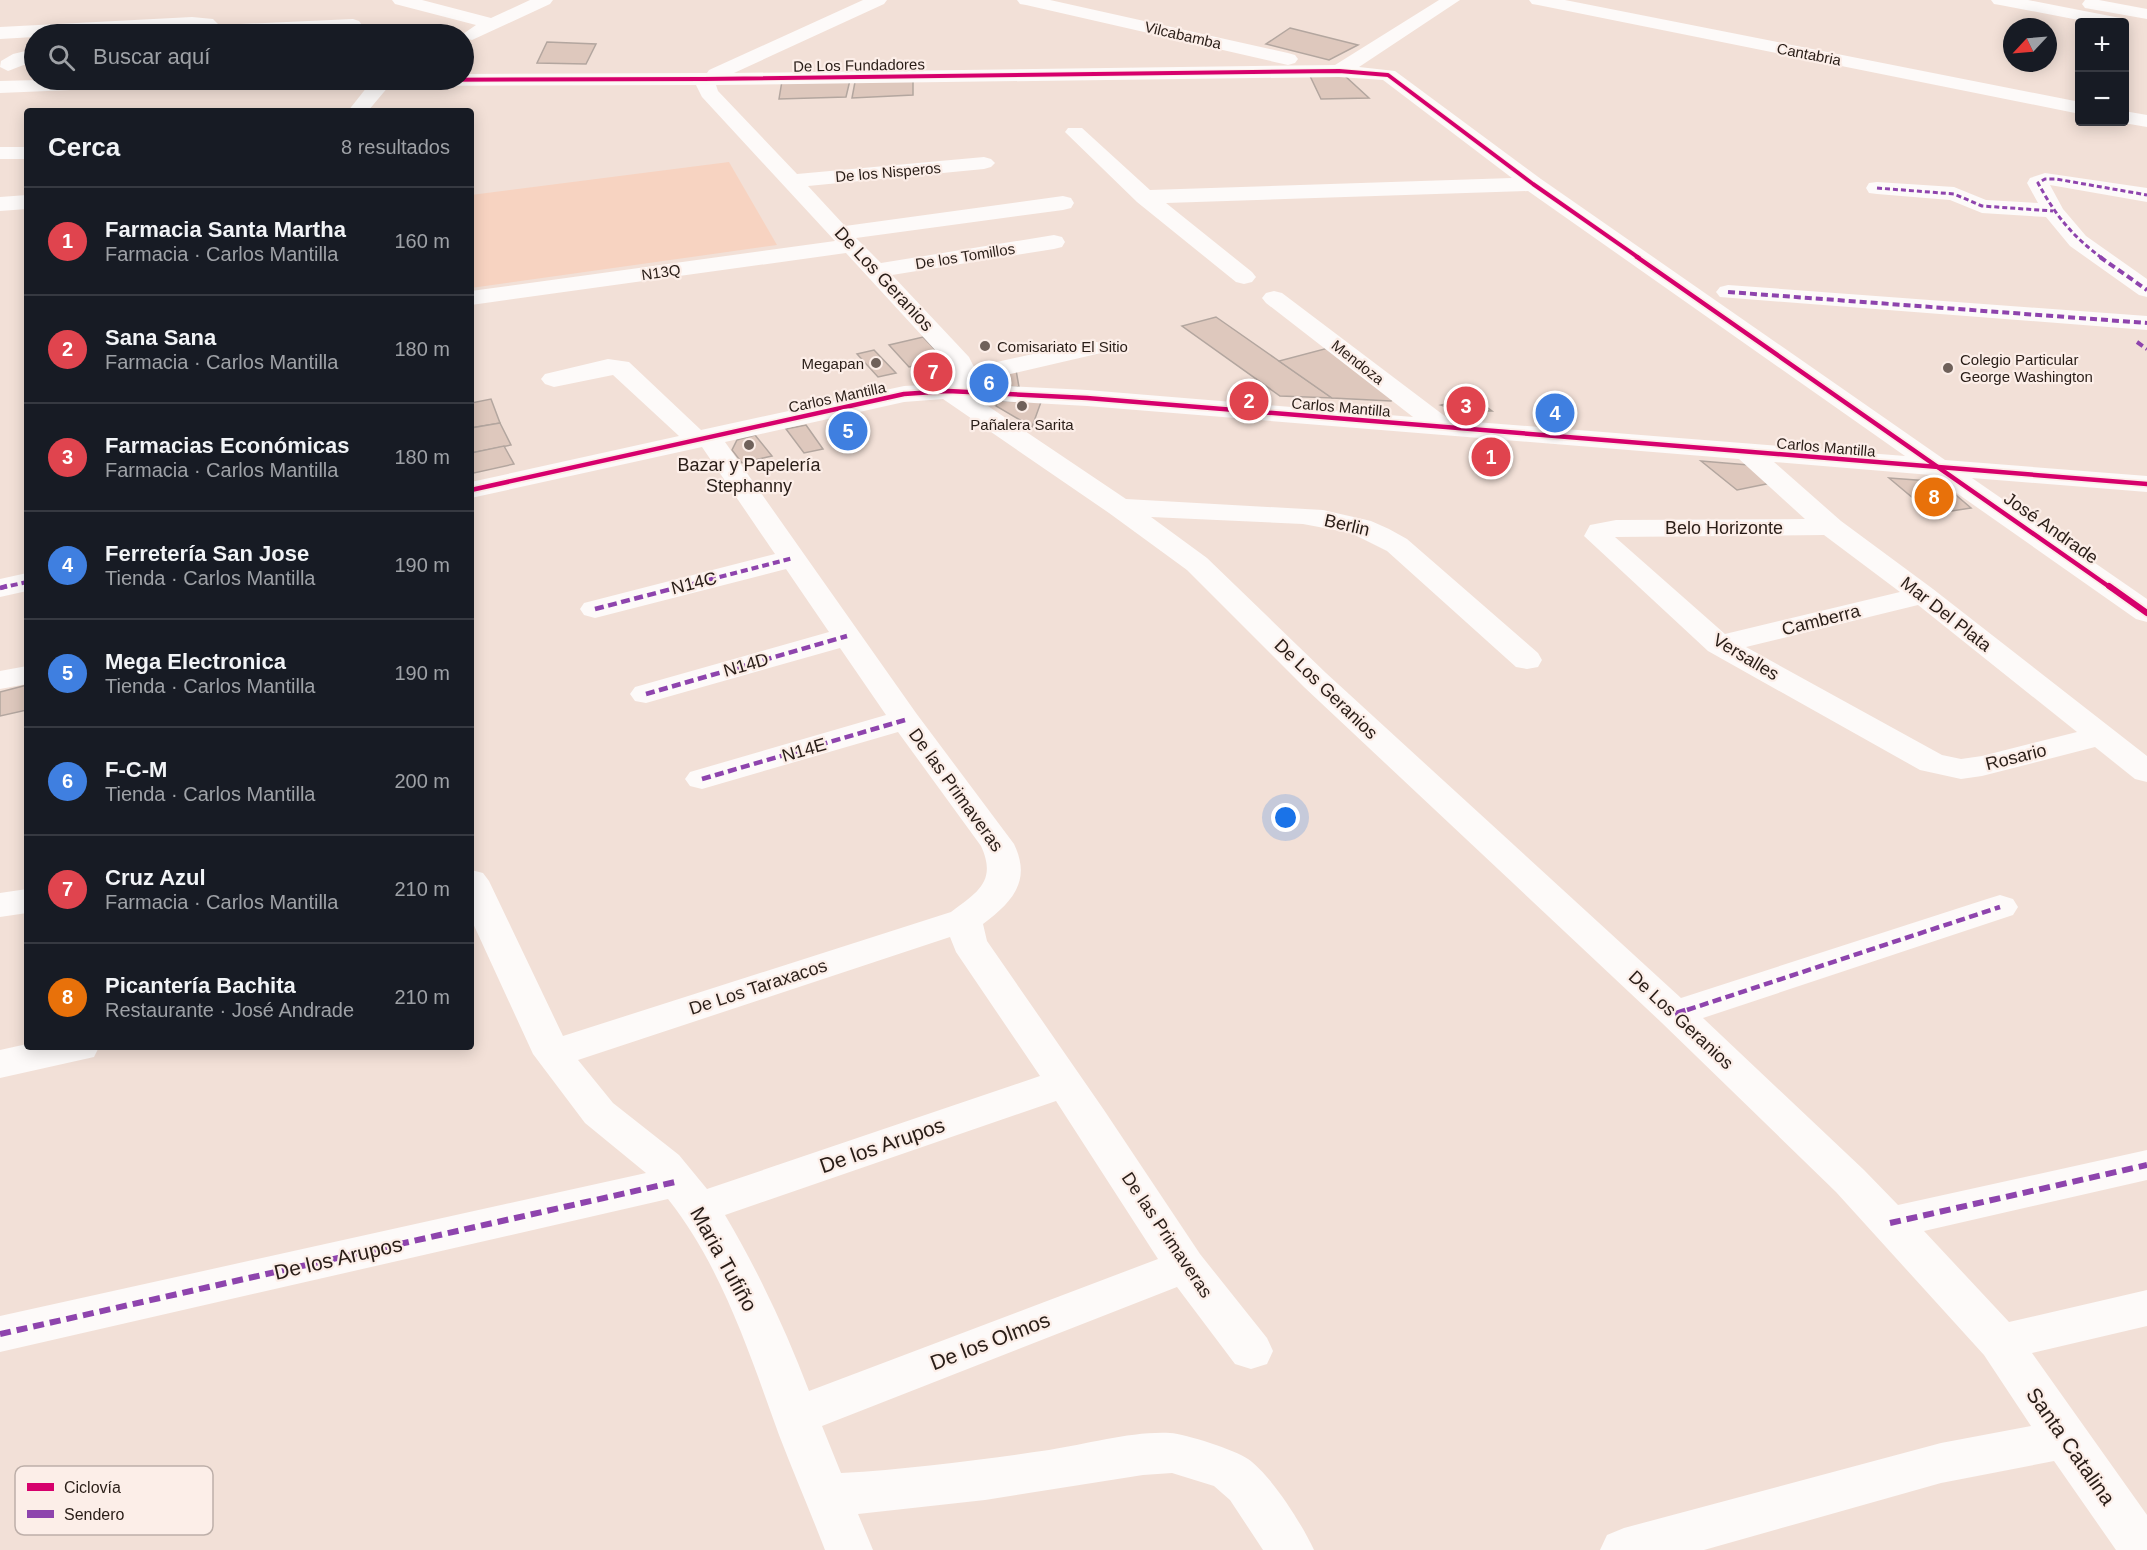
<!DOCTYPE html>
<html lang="es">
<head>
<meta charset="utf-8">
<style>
	body { margin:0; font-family:Arial,sans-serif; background:#242831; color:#f1f3f6 }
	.controls { position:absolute; right:18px; top:18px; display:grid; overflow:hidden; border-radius:6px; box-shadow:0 3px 15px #0003 }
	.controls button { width:54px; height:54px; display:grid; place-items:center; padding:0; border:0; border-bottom:2px solid #363941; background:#171b24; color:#f1f3f6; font:30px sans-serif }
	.compass { position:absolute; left:2003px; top:18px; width:54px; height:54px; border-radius:50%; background:#171b24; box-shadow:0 3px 15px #0003; rotate:244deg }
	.you { position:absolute; left:1286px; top:818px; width:21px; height:21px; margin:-15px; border:4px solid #fff; border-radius:50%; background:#1a73e8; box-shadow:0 0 0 9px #1a73e833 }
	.badge { display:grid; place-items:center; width:39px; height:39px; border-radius:50%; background:#b6b1b0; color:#fff; font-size:20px; font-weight:700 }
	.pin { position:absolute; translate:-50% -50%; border:3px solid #fff; box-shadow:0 2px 6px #0006 }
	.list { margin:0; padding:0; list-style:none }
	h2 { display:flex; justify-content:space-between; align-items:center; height:78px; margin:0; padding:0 24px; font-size:26px }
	h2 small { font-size:20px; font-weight:400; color:#9ea1a6 }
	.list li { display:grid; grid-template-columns:39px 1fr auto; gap:18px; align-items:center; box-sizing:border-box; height:108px; padding:0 24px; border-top:2px solid #363941 }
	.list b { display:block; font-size:22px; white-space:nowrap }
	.list p { margin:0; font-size:20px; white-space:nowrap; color:#9ea1a6 }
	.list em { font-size:20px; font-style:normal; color:#9ea1a6 }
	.icon { flex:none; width:33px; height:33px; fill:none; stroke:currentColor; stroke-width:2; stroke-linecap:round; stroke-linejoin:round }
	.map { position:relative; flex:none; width:2147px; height:1550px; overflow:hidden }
	.search { position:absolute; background:#171b24; box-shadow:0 3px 15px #0003; left:24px; top:24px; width:450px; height:66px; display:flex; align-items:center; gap:15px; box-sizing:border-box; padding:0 21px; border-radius:33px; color:#9ea1a6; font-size:22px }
	.panel { position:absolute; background:#171b24; box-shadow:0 3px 15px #0003; left:24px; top:108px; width:450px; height:942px; border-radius:6px }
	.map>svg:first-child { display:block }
	.green { fill:#f7d3c1 }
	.building { fill:#dec8bd; stroke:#b3a69f; stroke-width:1.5 }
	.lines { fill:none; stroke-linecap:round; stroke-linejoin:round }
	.minor { fill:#fdfaf9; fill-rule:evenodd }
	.quiet-far3 { stroke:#8e44ad; stroke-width:3; stroke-dasharray:5 3; stroke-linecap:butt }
	.quiet-far2 { stroke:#8e44ad; stroke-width:4; stroke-dasharray:7 4; stroke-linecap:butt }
	.quiet-far1 { stroke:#8e44ad; stroke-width:4.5; stroke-dasharray:9 4.5; stroke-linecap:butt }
	.quiet { stroke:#8e44ad; stroke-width:6; stroke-dasharray:11 6; stroke-linecap:butt }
	.cycleway-far2-casing { stroke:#fceee8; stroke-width:6 }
	.cycleway-far1-casing { stroke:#fceee8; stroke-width:8 }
	.cycleway-casing { stroke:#fceee8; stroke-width:10 }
	.cycleway-far2 { stroke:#d6006c; stroke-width:4 }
	.cycleway-far1 { stroke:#d6006c; stroke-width:4.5 }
	.cycleway { stroke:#d6006c; stroke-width:6 }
	.poi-dot { fill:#6f615a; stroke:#fceee8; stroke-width:2 }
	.labels { text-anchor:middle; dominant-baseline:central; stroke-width:4.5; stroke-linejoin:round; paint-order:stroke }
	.far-street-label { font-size:15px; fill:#291d17; stroke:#fceee8 }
	.far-poi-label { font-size:15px; fill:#291d17; stroke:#fceee8; text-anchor:start }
	.street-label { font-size:18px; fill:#291d17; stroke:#fceee8 }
	.poi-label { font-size:18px; fill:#291d17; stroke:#fceee8 }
	.near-street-label { font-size:21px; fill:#291d17; stroke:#fceee8 }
	.key { fill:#fceee8; stroke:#bdafa9; stroke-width:1.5 }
	.key-label { font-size:16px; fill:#291d17 }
</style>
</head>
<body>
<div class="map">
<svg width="2147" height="1550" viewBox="0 0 2147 1550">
	<rect width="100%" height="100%" fill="#f2e0d7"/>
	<path class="green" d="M729 162 777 245 471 288V195Z"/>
	<g class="building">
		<path d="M1290 28 1358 45 1329 60 1266 44Z"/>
		<path d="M547 42 596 44 586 64 537 63Z"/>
		<path d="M1310 76H1345L1369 98 1321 99Z"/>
		<path d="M850 80 846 97 779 99 782 81Z"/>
		<path d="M913 80V95L852 98 855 82Z"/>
		<path d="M1216 317 1279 361 1332 398 1280 396 1182 326Z"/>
		<path d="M923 337 944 359 909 367 889 345Z"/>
		<path d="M1332 347 1399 396 1391 401 1332 398 1279 361Z"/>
		<path d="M874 350 896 373 878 377 857 354Z"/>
		<path d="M1016 370 1019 387 982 385 983 377Z"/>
		<path d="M1473 397 1492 411H1459L1441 405Z"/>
		<path d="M491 399 500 423 471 428V403Z"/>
		<path d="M998 401 1041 402 1032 427 996 406Z"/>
		<path d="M851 418 867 438 844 443 828 423Z"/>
		<path d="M500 423 511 445 471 453V428Z"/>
		<path d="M806 425 823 449 804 453 786 429Z"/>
		<path d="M755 435 772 456 742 463 732 450 737 440Z"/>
		<path d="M504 446 514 464 474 473 471 467V453Z"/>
		<path d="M1701 461 1749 465 1771 483 1737 490Z"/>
		<path d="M1889 478 1930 481 1944 485 1971 508 1932 514Z"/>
		<path d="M27 685V710L0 716V692Z"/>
	</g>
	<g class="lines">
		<g class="minor">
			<path d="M392 0H422L491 18 530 0H553L550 4 472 40 465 38 463 34 476 25 395 4Z"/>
			<path d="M863 0H887L884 4 734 73 1335 65 1439 0H1460L1359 67 1395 71 1541 179 1945 460 2147 476V492L1972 478 2147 599V622L2136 619 1931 475 1774 462 1841 521 1933 589 2147 756V782L2135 779 2095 747 1982 776 1961 779 1920 770 1708 651 1584 536 1590 525 1616 520 1805 519 1739 459 1087 406 979 400 1126 499 1323 510 1371 521 1389 529 1407 539 1538 653 1542 660 1538 667 1527 669 1516 667 1387 551 1351 533 1303 524 1151 517 1207 558 1326 673 1681 998 1987 899 2000 895 2013 899 2018 907 2013 915 1703 1018 1864 1170 1898 1205 2147 1150V1180L1924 1231 2009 1322 2147 1290V1326L2032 1353 2147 1515V1550H2116L2054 1461 1941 1483 1704 1550H1600L1607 1535 1624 1528 1941 1443 2031 1426 1984 1355 1836 1192 1662 1023 1304 687 1187 570 1109 513 943 399 904 402 725 442 916 713 1014 844C1032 881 1012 902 983 924L987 941 1104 1110 1200 1254 1267 1338 1273 1351 1267 1364 1251 1369 1235 1364 1177 1287 822 1426 841 1473C911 1469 980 1460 1049 1450 1087 1444 1133 1431 1170 1433 1186 1434 1235 1450 1248 1459 1271 1475 1302 1524 1314 1550H1263L1230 1500 1214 1486 1172 1473 1143 1475 985 1500 858 1514 873 1550H825C810 1511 794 1474 779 1435 750 1355 722 1267 668 1199L0 1352V1316L646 1173 585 1123 533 1054 471 919V870L483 873 489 881 563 1036 951 912C978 892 997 881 981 846L898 732 702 789 690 786 685 779 690 772 886 715 840 648 646 703 635 701 630 694 635 687 829 632 786 569 595 618 584 615 580 609 584 603 775 554 702 447 471 498V482L679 436 613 375 554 387 545 384 541 379 545 374 608 359 629 362 701 430 904 386 941 384 948 374V364L846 253 471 305V291L835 241 702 97 696 85 389 86 368 111H348L371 82V80H464V74L707 73 709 70ZM1339 77 1383 80 1512 178 1150 190 1082 128H1068L1065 132 1137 202 1236 282 1244 284 1252 282 1256 277 1252 272 1166 203 1528 191 1905 456 1450 420 1282 293 1274 291 1266 293 1262 298 1266 303 1413 417 1087 390 967 384 1101 353 1104 348 1101 343 1092 341 974 367 969 357 892 275 1054 249 1062 247 1065 242 1062 237 1054 235 881 263 856 238 1063 210 1071 208 1074 203 1071 198 1063 196 845 226 808 186 984 169 991 167 995 163 991 159 984 157 797 174 718 91 716 85ZM1824 535 1900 592 1725 634 1615 537ZM1918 605 2077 732 1982 756 1961 759 1942 755 1746 647ZM950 937 956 952 1040 1076 707 1189 679 1155 613 1103 578 1060ZM1056 1101 1158 1259 809 1391C786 1330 758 1271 725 1215Z"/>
			<path d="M1017 0H1050L1288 53 1295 55 1298 59 1295 63 1288 65 1026 5 1020 4Z"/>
			<path d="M1529 0H1565L2080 102V114L1538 5 1532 4Z"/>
			<path d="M1991 0H2028L2115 17 2121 18 2124 22H2089L2000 5 1994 4Z"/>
			<path d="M2085 0H2099L2147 9V19L2085 8 2082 4Z"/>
			<path d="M192 17 213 19 219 25 353 19 359 21 362 25 359 29 353 31 210 34 203 33 200 28 192 27 34 34V37L0 39V27Z"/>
			<path d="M34 49V61L8 71 0 67 1 61 13 54Z"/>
			<path d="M39 80H176L173 84 166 86 0 93V81Z"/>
			<path d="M2124 111 2147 115V127L2118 122H2124Z"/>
			<rect x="0" y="147" width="27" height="12"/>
			<path d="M2045 173 2147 188V202L2050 185 2063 209 2086 236 2147 279V297L2139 295 2070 246 2046 217 1982 213 1950 200 1877 194 1869 193 1866 188 1869 183 1877 182 1954 187 1986 200 2038 203 2027 183 2030 178Z"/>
			<path d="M27 195V209L0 211V197Z"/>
			<path d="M1728 285 2147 316V330L1720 297 1716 292 1720 287Z"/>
			<path d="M27 573V591L0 597V579Z"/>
			<path d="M27 666V684L0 689V671Z"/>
			<path d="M27 889V913L0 917V893Z"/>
			<path d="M27 1044V1047H99L94 1057 0 1078V1050Z"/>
		</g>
		<g class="quiet-far3">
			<path d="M1877 188 1954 194 1982 206 2053 211"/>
			<path d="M2102 258C2072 236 2056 216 2038 183L2045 179H2056L2147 195"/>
		</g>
		<g class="quiet-far2">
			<path d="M2100 257 2147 290"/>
			<path d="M1728 292 2147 323"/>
			<path d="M2137 342 2147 349"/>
			<path d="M0 588 27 582"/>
			<path d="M677 588 793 558"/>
		</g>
		<g class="quiet-far1">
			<path d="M0 588 7 586"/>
			<path d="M595 609 683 586"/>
			<path d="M646 694 847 636"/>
			<path d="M702 779 905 720"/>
			<path d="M1687 1010 2000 907"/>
		</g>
		<g class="quiet">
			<path d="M1675 1014 1691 1009"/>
			<path d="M1890 1223 2147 1165"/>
			<path d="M0 1334 675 1182"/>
		</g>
		<g class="cycleway-far2-casing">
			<path id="cycleway-far2" d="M380 80 704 79 1339 71 1388 75 1533 184 1639 258"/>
		</g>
		<g class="cycleway-far1-casing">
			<g id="cycleway-far1">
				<path d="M1637 257 2111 588"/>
				<path d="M471 490 904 394 948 391 1087 398 2147 484"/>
			</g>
		</g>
		<g class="cycleway-casing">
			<path id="cycleway" d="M2109 586 2147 613"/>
		</g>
		<use href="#cycleway-far2" class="cycleway-far2"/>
		<use href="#cycleway-far1" class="cycleway-far1"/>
		<use href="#cycleway" class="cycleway"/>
	</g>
	<g class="poi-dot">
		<circle cx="985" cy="346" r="6"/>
		<circle cx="876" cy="363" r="6"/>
		<circle cx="1948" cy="368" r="6"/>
		<circle cx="1022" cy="406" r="6"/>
		<circle cx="749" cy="445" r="6"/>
	</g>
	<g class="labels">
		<g class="far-street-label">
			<text transform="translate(1183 35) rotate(13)">Vilcabamba</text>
			<text transform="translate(1809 54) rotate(11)">Cantabria</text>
			<text transform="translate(859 65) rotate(-1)">De Los Fundadores</text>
			<text transform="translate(888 172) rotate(-5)">De los Nisperos</text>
			<text transform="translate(965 256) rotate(-9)">De los Tomillos</text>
			<text transform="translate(661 272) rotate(-8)">N13Q</text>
			<text transform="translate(1358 362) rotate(38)">Mendoza</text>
			<text transform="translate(837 397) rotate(-12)">Carlos Mantilla</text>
			<text transform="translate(1341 407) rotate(5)">Carlos Mantilla</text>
			<text transform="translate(1826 447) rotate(5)">Carlos Mantilla</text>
		</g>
		<g class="far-poi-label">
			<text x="997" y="346">Comisariato El Sitio</text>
			<text x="1960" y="359">Colegio Particular<tspan x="1960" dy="17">George Washington</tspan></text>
			<text x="864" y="363" text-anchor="end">Megapan</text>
			<text x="1022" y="424" text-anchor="middle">Pañalera Sarita</text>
		</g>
		<g class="street-label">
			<text transform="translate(884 279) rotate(47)">De Los Geranios</text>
			<text transform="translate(1347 525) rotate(13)">Berlin</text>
			<text x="1724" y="528">Belo Horizonte</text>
			<text transform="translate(2051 528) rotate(35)">José Andrade</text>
			<text transform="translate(694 583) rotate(-14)">N14C</text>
			<text transform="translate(1946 614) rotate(38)">Mar Del Plata</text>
			<text transform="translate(1821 620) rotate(-14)">Camberra</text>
			<text transform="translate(1746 657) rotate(31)">Versalles</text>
			<text transform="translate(746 665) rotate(-16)">N14D</text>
			<text transform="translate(1326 689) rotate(44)">De Los Geranios</text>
			<text transform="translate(804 750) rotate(-16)">N14E</text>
			<text transform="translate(2016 757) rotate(-14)">Rosario</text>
			<text transform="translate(956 790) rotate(54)">De las Primaveras</text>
			<text transform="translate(758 987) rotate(-18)">De Los Taraxacos</text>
			<text transform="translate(1681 1020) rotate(43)">De Los Geranios</text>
			<text transform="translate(1167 1235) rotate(56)">De las Primaveras</text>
		</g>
		<g class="poi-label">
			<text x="749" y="465">Bazar y Papelería<tspan x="749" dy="21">Stephanny</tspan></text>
		</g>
		<g class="near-street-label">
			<text transform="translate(882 1145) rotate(-19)">De los Arupos</text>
			<text transform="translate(338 1258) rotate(-13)">De los Arupos</text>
			<text transform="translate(724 1259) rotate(61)">Maria Tufiño</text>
			<text transform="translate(990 1341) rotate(-21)">De los Olmos</text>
			<text transform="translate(2071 1446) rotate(55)">Santa Catalina</text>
		</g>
	</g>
	<rect x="15" y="1466" width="198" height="69" rx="9" class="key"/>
	<rect x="27" y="1483" width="27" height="8" fill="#d6006c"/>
	<rect x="27" y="1510" width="27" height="8" fill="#8e44ad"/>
	<g class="key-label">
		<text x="64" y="1493">Ciclovía</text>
		<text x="64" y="1520">Sendero</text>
	</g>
</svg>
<div class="controls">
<button>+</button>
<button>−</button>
</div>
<svg class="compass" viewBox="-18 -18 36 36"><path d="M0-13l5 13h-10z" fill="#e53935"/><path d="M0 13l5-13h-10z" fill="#9ea1a6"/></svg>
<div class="you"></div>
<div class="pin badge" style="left:1491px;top:457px;background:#e0444e">1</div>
<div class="pin badge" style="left:1249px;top:401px;background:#e0444e">2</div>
<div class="pin badge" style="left:1466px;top:406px;background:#e0444e">3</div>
<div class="pin badge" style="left:1555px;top:413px;background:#3f7fe0">4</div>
<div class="pin badge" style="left:848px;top:431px;background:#3f7fe0">5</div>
<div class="pin badge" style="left:989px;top:383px;background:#3f7fe0">6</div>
<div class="pin badge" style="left:933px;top:372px;background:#e0444e">7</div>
<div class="pin badge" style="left:1934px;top:497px;background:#e8710a">8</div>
<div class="search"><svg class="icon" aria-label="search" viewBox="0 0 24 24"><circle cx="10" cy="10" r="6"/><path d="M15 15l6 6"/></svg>Buscar aquí</div>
<section class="panel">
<h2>Cerca<small>8 resultados</small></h2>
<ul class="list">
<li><span class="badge" style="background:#e0444e">1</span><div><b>Farmacia Santa Martha</b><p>Farmacia · Carlos Mantilla</p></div><em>160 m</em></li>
<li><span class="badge" style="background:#e0444e">2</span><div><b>Sana Sana</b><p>Farmacia · Carlos Mantilla</p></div><em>180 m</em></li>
<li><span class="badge" style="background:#e0444e">3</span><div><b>Farmacias Económicas</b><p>Farmacia · Carlos Mantilla</p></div><em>180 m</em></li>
<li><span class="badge" style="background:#3f7fe0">4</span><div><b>Ferretería San Jose</b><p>Tienda · Carlos Mantilla</p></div><em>190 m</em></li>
<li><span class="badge" style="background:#3f7fe0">5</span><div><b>Mega Electronica</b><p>Tienda · Carlos Mantilla</p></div><em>190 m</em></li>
<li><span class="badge" style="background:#3f7fe0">6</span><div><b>F-C-M</b><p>Tienda · Carlos Mantilla</p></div><em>200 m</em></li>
<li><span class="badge" style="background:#e0444e">7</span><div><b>Cruz Azul</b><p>Farmacia · Carlos Mantilla</p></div><em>210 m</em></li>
<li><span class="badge" style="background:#e8710a">8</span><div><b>Picantería Bachita</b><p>Restaurante · José Andrade</p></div><em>210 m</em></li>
</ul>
</section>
</div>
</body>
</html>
